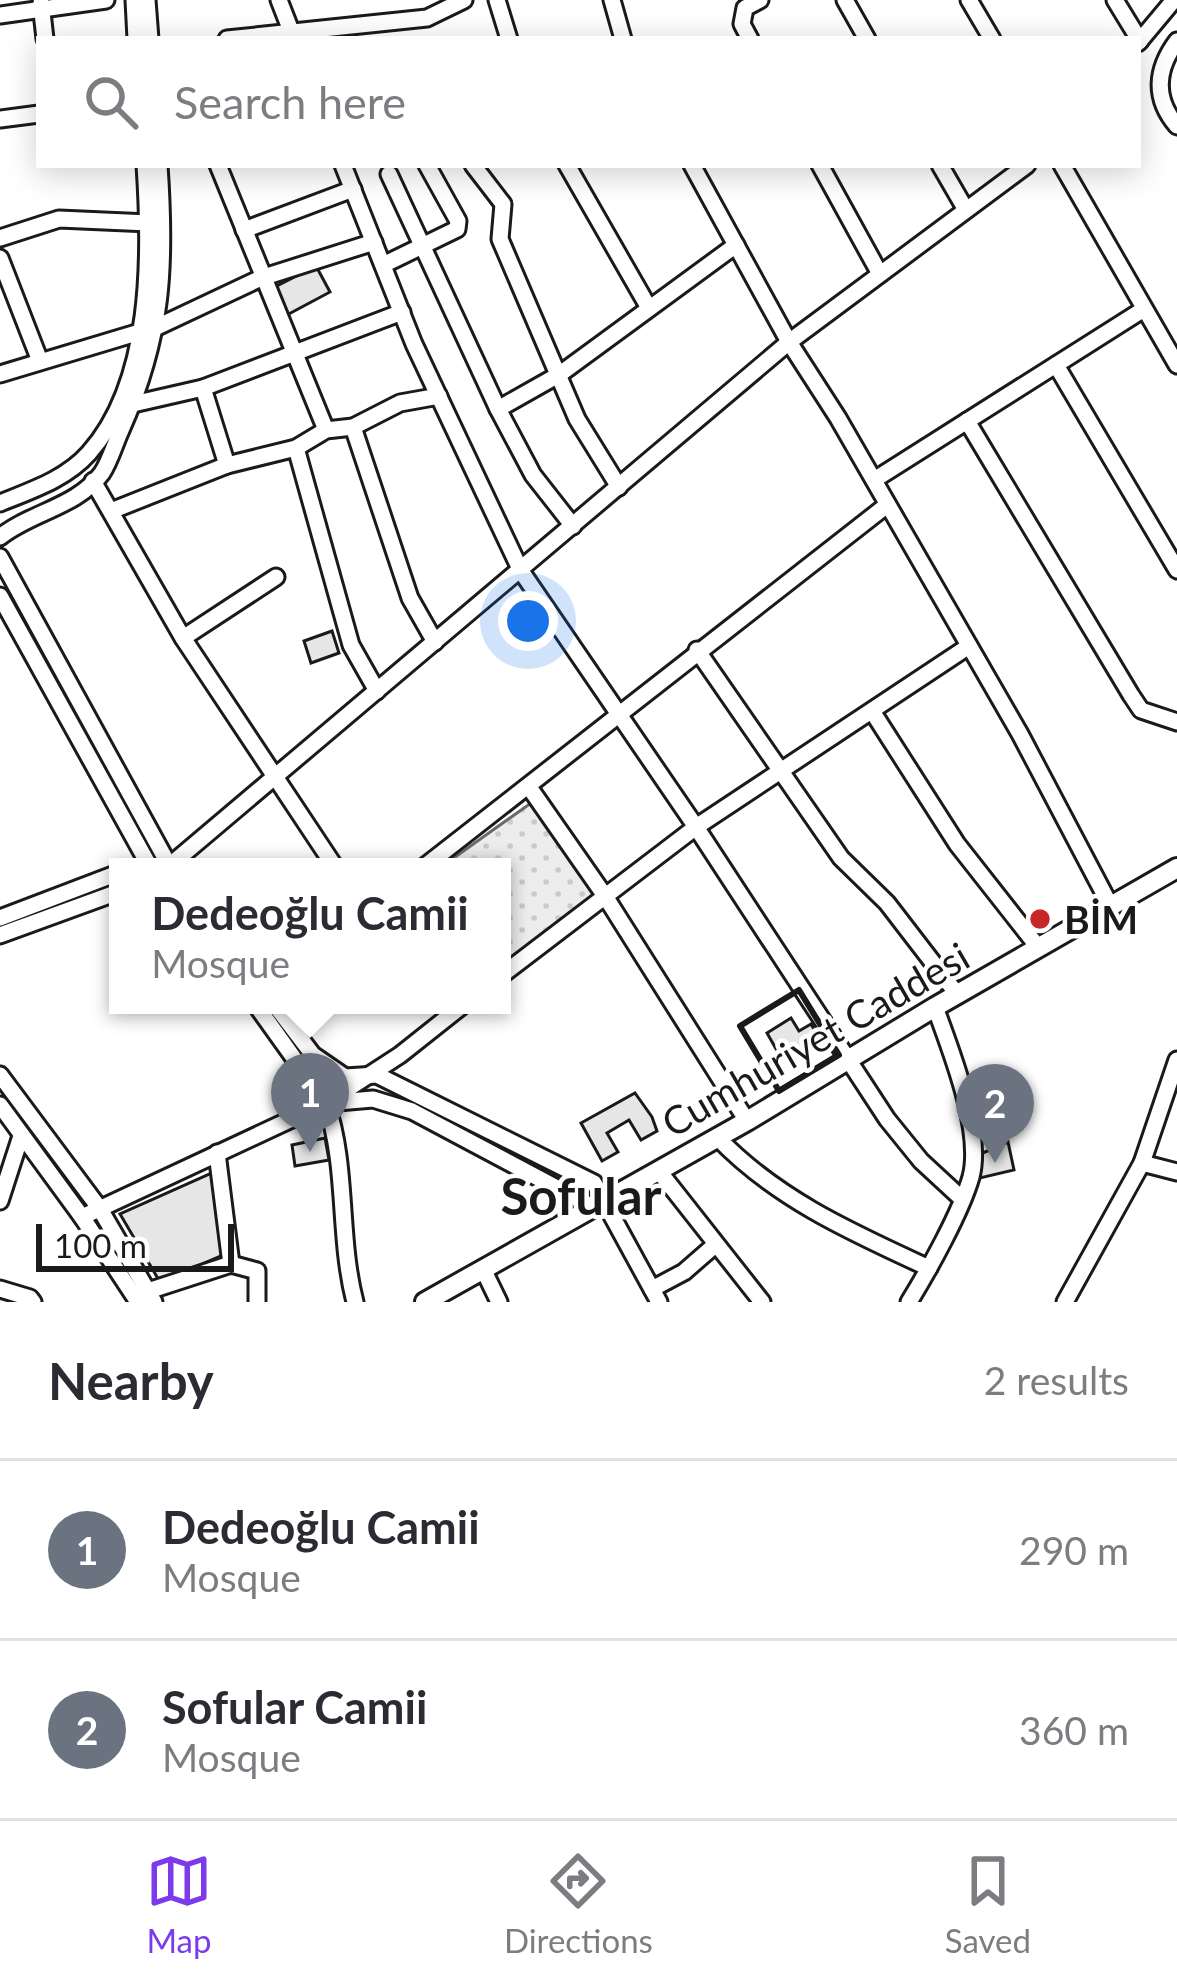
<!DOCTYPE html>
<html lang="en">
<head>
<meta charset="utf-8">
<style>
	body { margin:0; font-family:Lato,sans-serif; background:#f2f2f3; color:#2b2b33 }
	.scale { position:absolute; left:36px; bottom:30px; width:198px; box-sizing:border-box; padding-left:12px; border:6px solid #1a1a1a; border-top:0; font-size:33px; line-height:42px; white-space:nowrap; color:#1a1a1a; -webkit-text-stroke:9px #fff; paint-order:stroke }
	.you { position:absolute; left:528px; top:621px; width:42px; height:42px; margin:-30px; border:9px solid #fff; border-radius:50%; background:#1a73e8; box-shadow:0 0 0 18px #1a73e833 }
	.badge { display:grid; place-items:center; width:78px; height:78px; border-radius:50%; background:#7c3aed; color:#fff; font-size:39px; font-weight:700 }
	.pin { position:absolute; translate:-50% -99px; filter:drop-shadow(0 3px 6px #0008) }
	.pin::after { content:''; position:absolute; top:63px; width:42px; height:36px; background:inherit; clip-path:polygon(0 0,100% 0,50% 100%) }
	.popup { position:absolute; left:109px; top:858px; width:402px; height:156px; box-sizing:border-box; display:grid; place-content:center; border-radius:0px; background:#fff; filter:drop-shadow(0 3px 9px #0005); font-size:39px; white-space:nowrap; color:#7c7c81 }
	.popup b { font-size:45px; color:#2b2b33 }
	.popup::after { content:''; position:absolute; left:50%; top:100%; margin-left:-24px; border:24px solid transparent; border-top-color:#fff }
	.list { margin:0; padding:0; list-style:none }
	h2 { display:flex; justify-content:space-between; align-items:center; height:156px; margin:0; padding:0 48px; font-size:51px }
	h2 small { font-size:39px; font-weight:400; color:#7c7c81 }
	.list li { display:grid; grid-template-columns:78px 1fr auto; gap:36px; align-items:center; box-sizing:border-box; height:180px; padding:0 48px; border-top:3px solid #e1e1e2 }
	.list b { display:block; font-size:45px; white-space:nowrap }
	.list p { margin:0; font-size:39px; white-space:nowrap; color:#7c7c81 }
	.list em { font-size:39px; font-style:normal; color:#7c7c81 }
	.icon { flex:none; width:66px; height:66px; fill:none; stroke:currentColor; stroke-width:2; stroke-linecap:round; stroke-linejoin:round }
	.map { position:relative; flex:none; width:1177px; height:1302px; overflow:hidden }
	.search { position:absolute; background:#fff; box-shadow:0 6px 30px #0003; left:36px; right:36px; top:36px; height:132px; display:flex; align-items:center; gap:30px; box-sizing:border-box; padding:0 42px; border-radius:0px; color:#7c7c81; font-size:45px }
	.sheet { height:516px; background:#fff }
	nav { display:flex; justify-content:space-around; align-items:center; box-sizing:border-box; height:168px; border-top:3px solid #e1e1e2; background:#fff; font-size:33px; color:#7c7c81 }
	nav a { display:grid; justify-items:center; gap:6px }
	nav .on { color:#7c3aed }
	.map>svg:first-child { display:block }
	.grass { fill:url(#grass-dots); stroke:#6a6a6a; stroke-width:3 }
	.building { fill:#e6e6e6; stroke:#1a1a1a; stroke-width:3 }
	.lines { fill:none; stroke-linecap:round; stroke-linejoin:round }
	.minor-casing { stroke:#1a1a1a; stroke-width:21 }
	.major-casing { stroke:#1a1a1a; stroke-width:24 }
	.minor { stroke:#fff; stroke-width:15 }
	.major { stroke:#fff; stroke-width:18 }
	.wall { stroke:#1a1a1a; stroke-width:6 }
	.poi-dot { fill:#c62828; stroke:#fff; stroke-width:4.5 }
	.labels { text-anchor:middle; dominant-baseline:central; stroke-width:9; stroke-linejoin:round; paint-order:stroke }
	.poi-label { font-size:39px; font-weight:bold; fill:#1a1a1a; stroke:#fff; text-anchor:start }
	.street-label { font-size:39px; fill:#1a1a1a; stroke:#fff }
	.district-label { font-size:51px; font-weight:bold; fill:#1a1a1a; stroke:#fff }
</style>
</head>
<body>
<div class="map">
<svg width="1177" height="1302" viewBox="0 0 1177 1302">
	<defs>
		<pattern id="grass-dots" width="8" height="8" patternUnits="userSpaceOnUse" patternTransform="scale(3)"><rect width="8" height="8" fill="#ededed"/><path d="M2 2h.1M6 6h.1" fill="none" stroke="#cbcbcb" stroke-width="1.8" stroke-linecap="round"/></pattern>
	</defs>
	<rect width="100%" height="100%" fill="#fff"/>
	<path class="grass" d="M531 803 598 897 502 965V867H441Z"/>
	<g class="building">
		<path d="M316 266 330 292 285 316 271 289Z"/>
		<path d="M332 631 339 653 311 663 304 641Z"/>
		<path d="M791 1018 799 1031 811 1024 823 1045 802 1058 795 1047 780 1056 767 1033Z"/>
		<path d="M635 1093 652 1117 657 1131 641 1140 629 1120 607 1133 618 1152 602 1161 581 1123Z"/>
		<path d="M325 1138 329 1160 295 1166 292 1145Z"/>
		<path d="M1008 1142 1014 1170 980 1178 978 1155Z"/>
		<path d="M212 1173 228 1253 160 1282 120 1214Z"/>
	</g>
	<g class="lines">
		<g class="minor-casing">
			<g id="minor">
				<path d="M134 0 136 39"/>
				<path d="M147 0 150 39"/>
				<path d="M279 0 293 36"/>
				<path d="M497 0 509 39"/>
				<path d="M612 0 623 39"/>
				<path d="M845 0 867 39"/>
				<path d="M969 0 992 39"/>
				<path d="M1115 0 1140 41"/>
				<path d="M41 3 45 39"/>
				<path d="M0 15 106 0"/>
				<path d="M227 39 427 18 464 0"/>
				<path d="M750 39 742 24 745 8 760 0"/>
				<path d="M1177 41C1156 69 1153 98 1177 126"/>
				<path d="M1138 43 1174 0"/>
				<path d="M0 119 39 114"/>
				<path d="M218 165 326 430"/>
				<path d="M343 165 414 344 521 571 696 827 887 1119 921 1161 961 1198"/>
				<path d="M473 165 503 204 500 239 577 419 619 487"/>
				<path d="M567 165 649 308"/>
				<path d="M692 165 789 342 838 418 1020 734 1110 905"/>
				<path d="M820 165 880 274"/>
				<path d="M940 165 966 210"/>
				<path d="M1062 165 1177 365"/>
				<path d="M389 174 498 409 533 475 573 526"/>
				<path d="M244 230 353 189"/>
				<path d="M0 238 59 219 149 223"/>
				<path d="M0 258 40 361"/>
				<path d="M383 265 457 229 458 221 427 165"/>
				<path d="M157 327 261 278 374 242"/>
				<path d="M1056 365 1177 570"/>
				<path d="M0 374 143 331"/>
				<path d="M203 388 227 465"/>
				<path d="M133 404 203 388 402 312"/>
				<path d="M498 409 560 374 736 245"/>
				<path d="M967 421 1131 695 1141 710 1177 722"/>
				<path d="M353 427 410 598 435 642"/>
				<path d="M296 448 351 645 377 691"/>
				<path d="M874 480 1144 309"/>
				<path d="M93 481 183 638 335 867"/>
				<path d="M0 503C32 490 66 479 89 453 153 381 151 254 145 165"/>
				<path d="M111 511 227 465 296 448 326 430 353 427 400 403 439 396"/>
				<path d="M0 537C31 512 77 507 102 473 110 461 115 443 121 430 163 336 166 266 159 165"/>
				<path d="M0 557 170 867"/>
				<path d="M0 596 150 867"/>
				<path d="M183 638 276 577"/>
				<path d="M697 650 841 858 887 903 957 994"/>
				<path d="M872 711 957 844 1038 947"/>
				<path d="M529 787 605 896 747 1121"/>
				<path d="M168 867 789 342 1027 165"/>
				<path d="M424 867 887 505"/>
				<path d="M0 918 118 873"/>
				<path d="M0 935 118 892"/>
				<path d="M502 975 696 827 969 646"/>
				<path d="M256 1005 326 1103 373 1099 412 1111 591 1206"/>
				<path d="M275 1005 313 1055 345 1077 377 1075 594 1183 659 1302"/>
				<path d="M0 1075 100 1209 154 1302"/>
				<path d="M326 1103C348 1166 338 1237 355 1302"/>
				<path d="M0 1105 82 1217 138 1302"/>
				<path d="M717 1137C776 1199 853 1233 929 1268"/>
				<path d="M217 1153 231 1264"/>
				<path d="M1142 1163 1177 1060"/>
				<path d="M658 1170 762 1302"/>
				<path d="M0 1201 21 1136"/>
				<path d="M82 1217 326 1103 400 1055 463 1005"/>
				<path d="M483 1269 499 1302"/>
				<path d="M0 1289 30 1298 33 1302"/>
				<path d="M652 1289 684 1272 715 1245"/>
				<path d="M148 1291 231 1264 257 1271V1302"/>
				<path d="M909 1302C928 1271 961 1212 971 1177 983 1131 951 1051 935 1007"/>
				<path d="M1065 1302 1142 1163 1177 1172"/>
			</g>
		</g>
		<g class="major-casing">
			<path id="major" d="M425 1302 747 1121 935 1007 1177 868"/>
		</g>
		<use href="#minor" class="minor"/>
		<use href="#major" class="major"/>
		<path class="wall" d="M799 990 839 1055 779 1091 740 1026Z"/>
	</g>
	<circle class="poi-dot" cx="1040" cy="919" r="12"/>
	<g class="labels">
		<g class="poi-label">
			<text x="1064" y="919">BİM</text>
		</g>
		<g class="street-label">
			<text transform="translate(815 1039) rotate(-30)">Cumhuriyet Caddesi</text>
		</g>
		<g class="district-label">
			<text x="581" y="1195">Sofular</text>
		</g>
	</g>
</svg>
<div class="scale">100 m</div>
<div class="you"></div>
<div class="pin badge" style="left:310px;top:1152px;background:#6b7280">1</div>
<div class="popup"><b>Dedeoğlu Camii</b>Mosque</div>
<div class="pin badge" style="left:995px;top:1163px;background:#6b7280">2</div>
<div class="search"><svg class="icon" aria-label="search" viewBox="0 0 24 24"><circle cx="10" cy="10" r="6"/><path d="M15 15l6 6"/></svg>Search here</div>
</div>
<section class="sheet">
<h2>Nearby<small>2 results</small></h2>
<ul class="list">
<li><span class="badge" style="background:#6b7280">1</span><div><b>Dedeoğlu Camii</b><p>Mosque</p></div><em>290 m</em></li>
<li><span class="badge" style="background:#6b7280">2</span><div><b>Sofular Camii</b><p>Mosque</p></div><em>360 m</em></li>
</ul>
</section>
<nav>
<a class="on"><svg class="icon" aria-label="map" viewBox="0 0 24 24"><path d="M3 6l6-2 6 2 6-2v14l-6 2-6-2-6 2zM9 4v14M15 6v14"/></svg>Map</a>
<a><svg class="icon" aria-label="directions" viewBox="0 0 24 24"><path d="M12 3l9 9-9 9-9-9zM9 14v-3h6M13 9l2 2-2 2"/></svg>Directions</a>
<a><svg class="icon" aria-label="saved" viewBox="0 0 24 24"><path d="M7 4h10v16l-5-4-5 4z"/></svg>Saved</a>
</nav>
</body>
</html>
